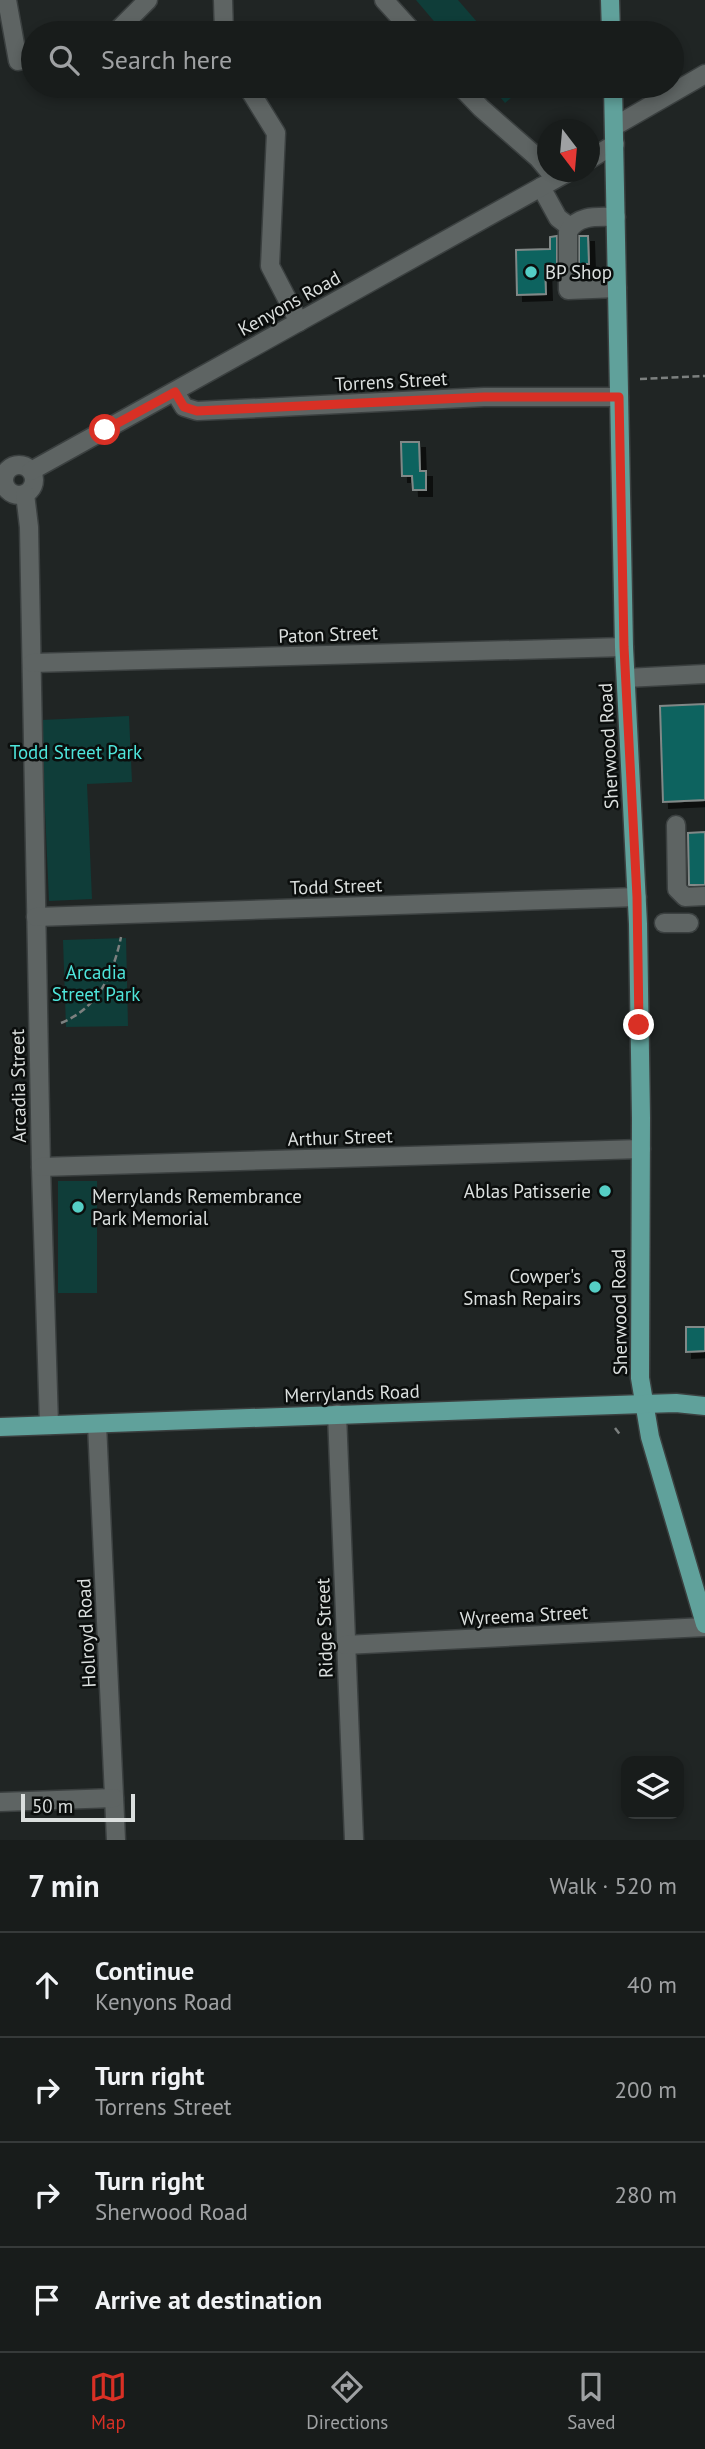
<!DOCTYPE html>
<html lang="en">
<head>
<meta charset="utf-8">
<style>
	body { margin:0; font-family:"PT Sans",sans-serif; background:#212524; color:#f1f3f6 }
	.controls { position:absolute; right:21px; bottom:21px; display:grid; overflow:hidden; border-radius:14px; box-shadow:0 4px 10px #0003 }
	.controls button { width:63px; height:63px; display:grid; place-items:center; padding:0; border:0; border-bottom:2px solid #363a3a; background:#181c1b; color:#f1f3f6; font:35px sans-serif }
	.compass { position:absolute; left:537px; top:119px; width:63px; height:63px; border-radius:50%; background:#181c1b; box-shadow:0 4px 10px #0003; rotate:164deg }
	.scale { position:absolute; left:21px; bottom:18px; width:114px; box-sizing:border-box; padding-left:7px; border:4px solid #dbdfde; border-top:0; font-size:19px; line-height:24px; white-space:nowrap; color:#dbdfde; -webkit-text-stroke:5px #0b0e0d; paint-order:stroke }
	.stop { position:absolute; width:21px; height:21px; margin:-16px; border:5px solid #d93025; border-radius:50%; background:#fff }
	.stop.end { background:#d93025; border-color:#fff; box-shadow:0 2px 7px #0008 }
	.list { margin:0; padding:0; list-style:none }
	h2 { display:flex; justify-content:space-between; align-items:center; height:91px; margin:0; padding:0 28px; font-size:30px }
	h2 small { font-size:23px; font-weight:400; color:#9fa1a3 }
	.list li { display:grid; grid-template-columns:46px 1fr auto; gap:21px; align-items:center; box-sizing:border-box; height:105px; padding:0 28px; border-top:2px solid #363a3a }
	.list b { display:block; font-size:26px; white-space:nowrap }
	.list p { margin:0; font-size:23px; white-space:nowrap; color:#9fa1a3 }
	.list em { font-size:23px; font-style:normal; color:#9fa1a3 }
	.icon { flex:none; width:38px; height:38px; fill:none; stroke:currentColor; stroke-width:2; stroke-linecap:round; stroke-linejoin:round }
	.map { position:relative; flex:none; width:705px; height:1840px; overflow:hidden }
	.search { position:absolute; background:#181c1b; box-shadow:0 4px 10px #0003; left:21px; right:21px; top:21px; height:77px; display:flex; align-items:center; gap:18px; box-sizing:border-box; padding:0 24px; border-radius:38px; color:#9fa1a3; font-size:26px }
	.sheet { height:511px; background:#181c1b }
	nav { display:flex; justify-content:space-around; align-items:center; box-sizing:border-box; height:98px; border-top:2px solid #363a3a; background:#181c1b; font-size:19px; color:#9fa1a3 }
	nav a { display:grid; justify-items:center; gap:4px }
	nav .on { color:#d93025 }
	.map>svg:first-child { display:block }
	.green { fill:#0f3d39 }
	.building { fill:#09645f; stroke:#818887; stroke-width:2; filter:url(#shadow) }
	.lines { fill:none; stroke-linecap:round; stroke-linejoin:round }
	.minor-casing { stroke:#3b4040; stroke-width:21 }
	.major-casing { stroke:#3b4040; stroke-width:21 }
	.path { stroke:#7c807f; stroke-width:2.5; stroke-dasharray:7 3.5; stroke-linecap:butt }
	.minor { stroke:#5e6463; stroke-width:18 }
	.major { stroke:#60a19b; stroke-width:18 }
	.route { stroke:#d93025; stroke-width:9 }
	.poi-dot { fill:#55cec5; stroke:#0b0e0d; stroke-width:2.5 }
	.labels { text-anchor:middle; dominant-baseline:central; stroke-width:5; stroke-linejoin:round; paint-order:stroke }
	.poi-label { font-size:19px; fill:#dbdfde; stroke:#0b0e0d; text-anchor:start }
	.street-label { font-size:19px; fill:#dbdfde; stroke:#0b0e0d }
	.park-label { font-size:19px; fill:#4ee4da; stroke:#0b0e0d }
</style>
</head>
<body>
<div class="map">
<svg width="705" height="1840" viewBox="0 0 705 1840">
	<defs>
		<filter id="shadow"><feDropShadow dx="6" dy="6" stdDeviation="0" flood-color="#0009"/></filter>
	</defs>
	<rect width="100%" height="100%" fill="#202524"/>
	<g class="green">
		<path d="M416 0H458L484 30 480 33H444Z"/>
		<path d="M491 86H525L505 103Z"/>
		<path d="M129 716 132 782 87 784 92 899 49 901 41 720Z"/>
		<path d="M126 938 128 1026 66 1027 63 940Z"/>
		<rect x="58" y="1181" width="39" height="112"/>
	</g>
	<g class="building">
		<path d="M557 236V265H545L546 294 517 295 516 250 550 249V237Z"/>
		<path d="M579 236H588L589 264H579Z"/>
		<path d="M401 442H419L420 471H426V490H413L412 476H402Z"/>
		<path d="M705 704V800L663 802 660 706Z"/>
		<path d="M705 832V885H689L688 833Z"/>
		<path d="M686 1327H705V1351L686 1352Z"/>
	</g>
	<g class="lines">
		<g class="minor-casing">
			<g id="minor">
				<path d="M7 0 18 61 33 58"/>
				<path d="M223 0 224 33"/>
				<path d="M384 0 414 33"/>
				<path d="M115 33 148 0"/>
				<path d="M247 86 276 133 270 266 299 322"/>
				<path d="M460 86 481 108 538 158 548 170"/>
				<path d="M615 126 705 74"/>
				<path d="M590 159 615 144"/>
				<path d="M541 187 558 218 570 227"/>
				<path d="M616 217C599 217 577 214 568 232V290L617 288"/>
				<path d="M175 392 184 407 197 411 484 397H619"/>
				<circle cx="19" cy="480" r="15"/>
				<path d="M31 471 568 172"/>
				<path d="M25 494 29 527 41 1167 49 1425"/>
				<path d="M32 663 624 647"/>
				<path d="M626 678 705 674"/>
				<path d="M676 825 677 889 685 897 705 896"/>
				<path d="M36 917 637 897"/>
				<path d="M664 923H689"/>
				<path d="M41 1167 641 1149"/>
				<path d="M337 1414 354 1840"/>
				<path d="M97 1424 116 1840"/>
				<path d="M345 1645 705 1627"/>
				<path d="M0 1802 114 1798"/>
			</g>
		</g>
		<g class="major-casing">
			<g id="major">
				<path d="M610 0 611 33"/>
				<path d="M613 86 624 647 638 924 641 1118 640 1378 650 1437 705 1624"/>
				<path d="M0 1427 644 1404 676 1403 705 1406"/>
			</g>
		</g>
		<g class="path">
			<path d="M640 379 705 376"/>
			<path d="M61 1023C98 1008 113 975 121 937"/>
			<path d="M615 1428 621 1436"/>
		</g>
		<use href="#minor" class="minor"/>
		<use href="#major" class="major"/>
	</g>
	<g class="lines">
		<path class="route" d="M105 430 175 392 184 407 197 411 484 397H619L624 647 637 897 639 1025"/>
	</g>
	<g class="poi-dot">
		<circle cx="531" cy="272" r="7"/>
		<circle cx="605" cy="1191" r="7"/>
		<circle cx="78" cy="1207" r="7"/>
		<circle cx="595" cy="1287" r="7"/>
	</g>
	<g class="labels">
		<g class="poi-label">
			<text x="545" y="272">BP Shop</text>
			<text x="591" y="1191" text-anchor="end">Ablas Patisserie</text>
			<text x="92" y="1196">Merrylands Remembrance<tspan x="92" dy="22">Park Memorial</tspan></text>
			<text x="581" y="1276" text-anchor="end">Cowper's<tspan x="581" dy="22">Smash Repairs</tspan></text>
		</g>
		<g class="street-label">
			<text transform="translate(289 303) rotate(-29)">Kenyons Road</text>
			<text transform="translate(391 381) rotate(-3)">Torrens Street</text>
			<text transform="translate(328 634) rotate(-2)">Paton Street</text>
			<text transform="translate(608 746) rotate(-93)">Sherwood Road</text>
			<text transform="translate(336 886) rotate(-2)">Todd Street</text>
			<text transform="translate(18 1086) rotate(-91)">Arcadia Street</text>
			<text transform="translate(340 1137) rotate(-2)">Arthur Street</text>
			<text transform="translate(619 1312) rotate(-91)">Sherwood Road</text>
			<text transform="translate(352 1393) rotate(-2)">Merrylands Road</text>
			<text transform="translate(524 1615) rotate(-3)">Wyreema Street</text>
			<text transform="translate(324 1628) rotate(-92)">Ridge Street</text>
			<text transform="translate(86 1633) rotate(-93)">Holroyd Road</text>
		</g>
		<g class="park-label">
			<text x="76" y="752">Todd Street Park</text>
			<text x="96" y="972">Arcadia<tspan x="96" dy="22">Street Park</tspan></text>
		</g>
	</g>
</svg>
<div class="controls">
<button><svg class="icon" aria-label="layers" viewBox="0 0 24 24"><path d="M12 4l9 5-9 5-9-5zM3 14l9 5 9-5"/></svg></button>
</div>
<svg class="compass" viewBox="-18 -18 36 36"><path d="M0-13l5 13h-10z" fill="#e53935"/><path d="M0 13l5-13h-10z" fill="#9fa1a3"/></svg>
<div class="scale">50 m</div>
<div class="stop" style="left:105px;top:430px"></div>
<div class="stop end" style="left:639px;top:1025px"></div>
<div class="search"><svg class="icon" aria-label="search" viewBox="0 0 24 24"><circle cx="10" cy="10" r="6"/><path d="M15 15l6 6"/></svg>Search here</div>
</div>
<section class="sheet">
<h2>7 min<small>Walk · 520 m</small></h2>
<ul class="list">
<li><svg class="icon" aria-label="ahead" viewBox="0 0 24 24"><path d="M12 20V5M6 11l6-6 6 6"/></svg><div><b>Continue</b><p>Kenyons Road</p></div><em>40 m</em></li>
<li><svg class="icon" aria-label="right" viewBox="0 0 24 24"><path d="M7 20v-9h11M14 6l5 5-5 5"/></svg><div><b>Turn right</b><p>Torrens Street</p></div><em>200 m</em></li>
<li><svg class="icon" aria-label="right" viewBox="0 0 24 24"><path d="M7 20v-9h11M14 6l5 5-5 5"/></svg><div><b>Turn right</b><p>Sherwood Road</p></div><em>280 m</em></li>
<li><svg class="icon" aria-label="arrive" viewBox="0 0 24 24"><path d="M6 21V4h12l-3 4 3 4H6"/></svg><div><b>Arrive at destination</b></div></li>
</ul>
</section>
<nav>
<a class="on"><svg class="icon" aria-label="map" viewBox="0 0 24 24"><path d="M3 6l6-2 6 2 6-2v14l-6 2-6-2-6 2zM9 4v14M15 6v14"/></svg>Map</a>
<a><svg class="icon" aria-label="directions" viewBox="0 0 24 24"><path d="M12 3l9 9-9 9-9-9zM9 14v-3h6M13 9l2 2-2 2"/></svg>Directions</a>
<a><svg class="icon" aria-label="saved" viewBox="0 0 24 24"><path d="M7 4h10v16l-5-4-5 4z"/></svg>Saved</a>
</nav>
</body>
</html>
